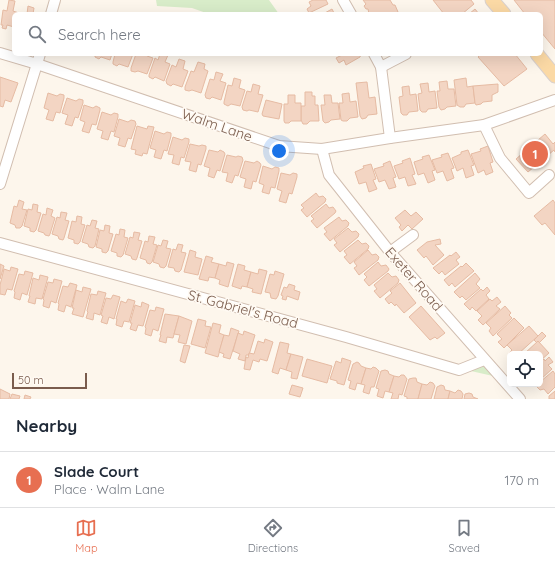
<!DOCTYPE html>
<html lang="en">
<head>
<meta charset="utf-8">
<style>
	body { margin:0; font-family:Quicksand,sans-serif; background:#f6f6f7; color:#1f2937 }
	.controls { position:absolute; right:12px; bottom:12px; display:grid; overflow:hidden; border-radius:6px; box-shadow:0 4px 16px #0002 }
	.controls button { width:36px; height:36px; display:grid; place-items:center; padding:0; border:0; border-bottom:1px solid #e0e1e3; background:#fff; color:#1f2937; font:20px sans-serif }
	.scale { position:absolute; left:12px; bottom:10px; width:75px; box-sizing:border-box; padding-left:4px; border:2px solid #7a5c4d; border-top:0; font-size:11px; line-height:14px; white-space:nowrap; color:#7a5c4d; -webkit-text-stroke:3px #fffaf3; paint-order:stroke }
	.you { position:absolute; left:279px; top:151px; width:14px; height:14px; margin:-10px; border:3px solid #fff; border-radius:50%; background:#1a73e8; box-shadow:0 0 0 6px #1a73e833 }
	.badge { display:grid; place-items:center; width:26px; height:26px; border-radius:50%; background:#e76f51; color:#fff; font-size:13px; font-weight:700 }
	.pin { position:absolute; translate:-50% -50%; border:2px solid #fff; box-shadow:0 1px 4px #0006 }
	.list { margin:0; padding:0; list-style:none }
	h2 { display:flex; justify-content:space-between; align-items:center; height:52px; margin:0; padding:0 16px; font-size:17px }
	h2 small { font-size:13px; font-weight:400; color:#747a83 }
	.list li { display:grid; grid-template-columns:26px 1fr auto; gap:12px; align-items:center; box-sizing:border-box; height:56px; padding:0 16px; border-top:1px solid #e0e1e3 }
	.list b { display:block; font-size:15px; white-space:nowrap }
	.list p { margin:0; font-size:13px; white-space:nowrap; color:#747a83 }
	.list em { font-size:13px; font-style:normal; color:#747a83 }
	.icon { flex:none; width:22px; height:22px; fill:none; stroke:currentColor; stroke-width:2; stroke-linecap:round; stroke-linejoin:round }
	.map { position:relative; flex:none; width:555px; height:399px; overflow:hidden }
	.search { position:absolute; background:#fff; box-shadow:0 4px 16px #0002; left:12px; right:12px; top:12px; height:44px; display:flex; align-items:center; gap:10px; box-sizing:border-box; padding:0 14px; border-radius:6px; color:#747a83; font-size:15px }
	.sheet { height:108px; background:#fff }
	nav { display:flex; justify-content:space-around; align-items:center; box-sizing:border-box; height:56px; border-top:1px solid #e0e1e3; background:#fff; font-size:11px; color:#747a83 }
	nav a { display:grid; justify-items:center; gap:2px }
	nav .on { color:#e76f51 }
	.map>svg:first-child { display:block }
	.green { fill:#d8ecc9 }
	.building { fill:#f3d5c3; stroke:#e6bba3 }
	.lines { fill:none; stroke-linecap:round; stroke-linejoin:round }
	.minor-casing { stroke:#d1beb0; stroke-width:12 }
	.major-casing { stroke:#dad1cd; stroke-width:15 }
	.minor { stroke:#fff; stroke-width:10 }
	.major { stroke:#fbd9a5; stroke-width:13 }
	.labels { text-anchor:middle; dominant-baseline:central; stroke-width:3.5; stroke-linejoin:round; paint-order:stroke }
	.street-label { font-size:14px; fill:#7a5c4d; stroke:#fffaf3 }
</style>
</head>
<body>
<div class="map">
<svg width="555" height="399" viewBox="0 0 555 399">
	<rect width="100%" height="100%" fill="#fdf6ec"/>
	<g class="green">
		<path d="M156 0H269L279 14H209L192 8 157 6Z"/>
		<path d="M481 362 493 376 462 369Z"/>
	</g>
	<g class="building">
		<path d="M9 0 15 1 13 11 19 13 18 14H14V27L7 25 6 29 2 28 3 25H1L3 10 7 11Z"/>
		<path d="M313 0H326L328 4 309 13 307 9 311 6 309 2Z"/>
		<path d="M363 0H390L393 5H395L398 12 395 14H369L368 9H366L364 6 366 4Z"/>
		<path d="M433 0H471L474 4 462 14H444Z"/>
		<path d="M514 0H555V49L541 32V14H525Z"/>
		<path d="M28 6 34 8 33 14H27Z"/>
		<path d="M332 9 334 13 337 14H323Z"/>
		<path d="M475 9 479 14H469Z"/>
		<path d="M95 54H112L110 60 101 57 99 59 95 57Z"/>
		<path d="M115 54H133L128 67 119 64 117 66 113 64V62Z"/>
		<path d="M136 54H148L147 56 153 58 147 74 138 71 135 72 131 71V68Z"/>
		<path d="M160 54 168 55 165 62 170 64 164 81 155 77 153 79 149 77V75L155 58 158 60Z"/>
		<path d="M344 54H361L360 57 346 65 344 60 339 63 336 58Z"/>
		<path d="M481 54H515L527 69 504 86 478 57Z"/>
		<path d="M179 59 185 61 183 69 188 71 182 87 173 84 171 86 167 84 166 81 172 65 176 67Z"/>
		<path d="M198 62 205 64 204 69 208 71 201 93 192 90 189 91 185 90V87L191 71 194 72Z"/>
		<path d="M216 72 223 74 220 81 226 83 221 100 212 97 210 99 206 98 205 95 210 79 214 80Z"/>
		<path d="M0 77 18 83 11 102 5 100 3 107 0 106Z"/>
		<path d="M234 78 241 80 239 88 245 90 240 106 231 104 228 106 224 104V102L228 85 232 86Z"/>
		<path d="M466 78 467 87 473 86 475 103 466 104 464 107H460L457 105 454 80Z"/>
		<path d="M447 81 448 89H454L456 106 447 107 445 109 441 110 439 107 437 91H440L439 82Z"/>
		<path d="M367 82 369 98 375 97 377 114 368 115 366 118 362 119 360 116 356 83Z"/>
		<path d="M428 83 429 92 435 91 437 108 428 109 426 112H422L420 110 418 94 422 93 420 84Z"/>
		<path d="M253 84 260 86 258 94 263 95 258 112 249 110 247 111 243 110 242 107 247 91 251 92Z"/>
		<path d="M498 84V92L492 95V101L483 102 481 104 476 105 475 103 473 86Z"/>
		<path d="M409 86 410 95 416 94 418 111 409 112 407 115H403L401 113 399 97 403 96 402 87Z"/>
		<path d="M305 92H312V96H315V105H318L319 121H310L307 124H303L301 120V106H305Z"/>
		<path d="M48 93 57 96 60 94 64 95V98L60 113 56 112 53 121 46 119 49 110 44 108Z"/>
		<path d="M349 93 350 102 356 101 358 117 350 118 347 121H343L341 120 339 103H343L342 94Z"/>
		<path d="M288 95H295V103H301V121H291L289 123H285L284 121V104H288Z"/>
		<path d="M324 95H331L332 103H338L340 119 331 120 329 122 325 123 323 121 321 105H325Z"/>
		<path d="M67 98 76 101 79 99 83 100V103L78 118 75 117 72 126 65 124 68 115 62 113Z"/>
		<path d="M266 100 282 104 279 119 263 116 262 114Z"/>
		<path d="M84 105 93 108 96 106 100 108V110L96 125 92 124 89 133 82 131 85 122 80 120Z"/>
		<path d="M102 112 111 115 114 113 118 114V117L114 132 111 131 108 140 101 138 103 131 97 129Z"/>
		<path d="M119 119 128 122 131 120 135 121 136 124 131 139 128 138 125 147 118 145 120 138 114 136Z"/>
		<path d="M137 126 147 129 148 126 154 127 147 154 143 153 142 156 135 154 136 150 131 149Z"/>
		<path d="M155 131 164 134 167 132 171 133V136L167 151 164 150 161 159 154 157 156 150 150 148Z"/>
		<path d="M545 134 553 144 555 142V152L554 150 528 172 516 159Z"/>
		<path d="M173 137 182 140 185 138 189 139V142L184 158 181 157 179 165 172 163 174 155 168 154Z"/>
		<path d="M190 144 199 146 202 145 206 146V149L201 165 198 164 196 172 189 170 191 162 185 161Z"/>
		<path d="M488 146 493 162 490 163 493 172 486 175 484 170 478 173 471 154 481 151 480 149Z"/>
		<path d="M209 150 218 152 220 150 224 152 225 154 220 171 217 170 214 178 208 176 210 168 204 166Z"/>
		<path d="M468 150 474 165 471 166 474 175 466 178 463 168 457 171 452 158 461 154V152Z"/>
		<path d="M448 153 454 168 451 169 454 178 447 181 443 171 437 173 432 160 442 157 441 155Z"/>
		<path d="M227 155 236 157 238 156 242 157 243 160 238 176 235 175 232 183 226 181 228 173 222 172Z"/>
		<path d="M429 155 435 170 432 171 435 180 428 183 424 173 418 175 414 162 423 159 422 157Z"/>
		<path d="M410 158 415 174 412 175 416 184 408 186 405 177 399 179 394 166 403 163 402 161Z"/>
		<path d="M245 161 254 163 257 161 260 163 261 165 256 182 253 181 251 189 244 187 246 179 240 177Z"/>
		<path d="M390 161 396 177 393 178 396 187 389 189 385 180 379 182 374 169 384 166 383 164Z"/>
		<path d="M371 164 376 179 373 180 377 189 369 192 366 182 359 184 355 172 364 168 363 166Z"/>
		<path d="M263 166 272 169 275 167 279 168V171L275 188 271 187 269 194 262 192 264 185 259 183Z"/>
		<path d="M281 173 290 175 293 173 297 174V177L292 194 289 193 286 203 279 201 282 191 277 189Z"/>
		<path d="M316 193 319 197 323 196 326 199 325 202 307 217 301 210 304 208 301 205Z"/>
		<path d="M19 200 24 202 22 209 27 210 22 226 20 228H16L15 225 10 223 14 206 17 207Z"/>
		<path d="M553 200 555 203V235L545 223 542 225 534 216Z"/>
		<path d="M33 204 38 205 37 212 41 213 36 230 34 232 30 231V228L24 226 28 209 32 210Z"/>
		<path d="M326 204 329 208 333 207 336 211 335 213 317 228 311 221 314 219 311 216Z"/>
		<path d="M47 208 53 210 51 216 55 218 50 234 49 236 45 235 44 233 38 231 43 214 46 215Z"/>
		<path d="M405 210 411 216 416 212 423 219 412 229 408 225 402 231 399 227 401 225 395 218Z"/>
		<path d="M61 212 67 213 65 220 69 221 64 238 63 240 59 239 58 236 52 234 57 217 60 218Z"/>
		<path d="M77 216 82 217 81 224 85 225 80 242 78 244 74 243V240L68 238 72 221 76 222Z"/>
		<path d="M339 217 342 221 346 220 349 223 348 226 330 241 324 234 327 232 324 228Z"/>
		<path d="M92 220 97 221 95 228 99 229 95 246 93 248 89 247 88 244 82 242 87 225 90 226Z"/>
		<path d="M105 225 110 226 109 233 113 234 108 251 106 253 102 252V249L96 247 100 230 104 231Z"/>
		<path d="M348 228 352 232 356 231 359 234 358 237 340 252 334 245 337 243 334 239Z"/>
		<path d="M120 229 125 230 124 237 128 238 123 255 121 257 117 256V253L111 251 116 234 119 235Z"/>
		<path d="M134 232 140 233 138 240 142 241 137 258 136 260 132 259 131 256 125 254 130 237 133 238Z"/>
		<path d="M149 236 155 237 153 244 157 245 152 262 150 264 147 263 146 260 140 258 145 241 148 242Z"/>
		<path d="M440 239 441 244 435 245 444 255 433 265 426 256 424 258 417 250 427 242Z"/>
		<path d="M163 240 168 241 166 248 171 249 166 266 164 268 160 267 159 264 153 262 158 245 161 246Z"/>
		<path d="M358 240 362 244 366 243 369 246 368 249 350 264 344 257 347 255 344 251Z"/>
		<path d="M178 244 183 245 181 252 186 253 181 270 179 272 175 271 174 268 168 267 173 249 176 250Z"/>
		<path d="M190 250 196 252 195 257 202 259 198 275 184 272Z"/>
		<path d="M368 250 372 255 376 254 379 257 378 260 359 275 354 268 357 266 354 262Z"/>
		<path d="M456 252 460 257 456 260 459 264 445 275 442 271 439 274 433 268 450 255 451 256Z"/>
		<path d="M206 256 213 258 211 262 219 264 215 278 209 277 208 281 199 279Z"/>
		<path d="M227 262 234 264 228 287 219 284 220 280 215 278 219 264 226 266Z"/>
		<path d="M378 262 381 266 386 265 389 269 388 271 369 286 364 280 367 277 364 274Z"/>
		<path d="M466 263 474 271 455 287 452 283 449 286 444 280 461 266 462 267Z"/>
		<path d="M0 264 4 266 0 279Z"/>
		<path d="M238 264 245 266 244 270 251 272 247 287 242 286 241 289 232 286Z"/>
		<path d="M11 267 18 269 12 290 7 289 5 295 0 294V285L4 269 10 271Z"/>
		<path d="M259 269 267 271 261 294 252 292 253 289 247 287 251 272 258 274Z"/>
		<path d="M25 271 33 273 27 295 22 293 20 300 14 298 15 292 14 291 19 274 24 275Z"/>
		<path d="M275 271 284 274 278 296 276 299 271 298 270 293 265 292 270 274 274 275Z"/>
		<path d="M388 273 392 277 396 276 399 280 398 283 380 298 374 291 377 289 374 285Z"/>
		<path d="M475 273 480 279 476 284 480 288 466 300 462 296 460 298 454 292Z"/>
		<path d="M40 275 48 277 42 299 36 298 35 304 28 302 30 296H29L33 278 39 280Z"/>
		<path d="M54 279 62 281 56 303 51 301 49 308 43 306 44 300 43 299 48 282 53 283Z"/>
		<path d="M70 283 77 285 71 307 66 305 64 312 58 310 59 304 58 303 63 286 68 287Z"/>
		<path d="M400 283 416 303 404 313 396 304 395 306 391 302 389 304 385 299 392 293 390 291Z"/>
		<path d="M289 284 295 286 294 290 300 292 298 300 287 296 286 300 282 299 283 296 281 295 284 287 287 288Z"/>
		<path d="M83 287 91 289 83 317 72 314 74 308H72L76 290 82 292Z"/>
		<path d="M487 287 490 291 486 295 489 299 476 311 472 307 470 310 464 304 481 289 483 291Z"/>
		<path d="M98 291 106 293 100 315 94 313 93 320 86 318 88 312 87 311 91 294 97 295Z"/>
		<path d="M113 295 120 297 114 319 109 317 107 324 101 322 103 316 101 315 106 298 111 299Z"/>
		<path d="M497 297 501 302 496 306 500 309 483 325 478 320 482 316 477 311 490 299 492 301Z"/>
		<path d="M128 299 135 301 129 322 124 321 122 327 116 325 117 319H116L121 301 126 303Z"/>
		<path d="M142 302 149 305 143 326 138 325 136 331 130 329 132 323H130L135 305 141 307Z"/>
		<path d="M421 306 445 333 437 339 435 337 430 340 409 317Z"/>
		<path d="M505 306 511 313 509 315 512 318 493 336 489 331 491 328 486 323Z"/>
		<path d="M156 307 164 309 158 331 153 329 151 336 145 334 146 328 145 327 150 310 155 311Z"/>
		<path d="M165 314 179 316 173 338 167 337 166 343 159 341 161 335H160Z"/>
		<path d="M179 316 192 321 186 344 178 342 180 335 174 334Z"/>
		<path d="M514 318 524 328 504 348 498 342 502 339 497 334Z"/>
		<path d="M198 319 206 321 205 326 211 327 205 348 191 344Z"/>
		<path d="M213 323 221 325 219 333 224 335 218 357 205 353Z"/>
		<path d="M529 326 538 336 518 354 510 355 509 353 512 350 507 345Z"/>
		<path d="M231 328 239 331 230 359 223 357 224 354 219 352 224 335 229 336Z"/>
		<path d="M244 331 255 335 249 355H246L245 361 238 359 240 354 233 351 238 333 243 335Z"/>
		<path d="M542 332 546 336 539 343 538 341 537 343 534 340Z"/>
		<path d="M265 339 273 342 267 361 260 359 259 362 253 360 250 370 244 369 246 357 248 358 249 353 254 354 258 341 264 343Z"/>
		<path d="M538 341 549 353 540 361V354H524Z"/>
		<path d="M280 342 289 344 287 353 291 354 286 370 280 368 278 374 272 372Z"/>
		<path d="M184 345 190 346 185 363 180 361Z"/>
		<path d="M291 354 303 357 297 379 291 378 292 372 286 370Z"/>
		<path d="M549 357 553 362 548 365 552 369 540 380V362L544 359 545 361Z"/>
		<path d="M342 358 351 361 344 385 337 383V381L330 379 336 361 341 363Z"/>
		<path d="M307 359 332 366 327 383 302 376Z"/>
		<path d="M357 362 359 363 361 366 366 368 361 384 357 383 355 390 349 388 351 381 348 380 353 364Z"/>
		<path d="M373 367 376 368 379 371 374 387H371L369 394 363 392 365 385 361 384 366 368 371 369Z"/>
		<path d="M385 370 388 371 389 374 394 376 389 392 385 391 383 398 377 396 379 389 376 388 381 371Z"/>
		<path d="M553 371 555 374V387L548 394 544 389 540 390 537 387V385L540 384V382Z"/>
		<path d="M401 375H404L407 379 402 395 399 394 398 399H391L393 393 389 392 394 376 399 377Z"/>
		<path d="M413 378H416L417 382 422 384 418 399H407V397L404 396 409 379Z"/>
		<path d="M430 382 433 383 435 386 431 399H418L422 384 427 385Z"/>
		<path d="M292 385 303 388 300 397 289 394Z"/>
		<path d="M441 385 444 386 445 390 450 391 448 399H434L437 387Z"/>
		<path d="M0 389 10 394 9 399H0Z"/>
		<path d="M458 390 461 391 463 394 462 399H448L450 391 455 393Z"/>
		<path d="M555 391V399H549V396Z"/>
		<path d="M469 393 472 394 473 397 478 399H464L465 394Z"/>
		<path d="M12 394 20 396 19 399H10Z"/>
		<path d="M25 395 31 397 30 399H24Z"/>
	</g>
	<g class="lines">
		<g class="minor-casing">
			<g id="minor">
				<path d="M343 0 351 14"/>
				<path d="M51 14 55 0"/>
				<path d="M0 53 37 64 279 146 322 149 390 138 484 125 555 100"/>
				<path d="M374 54 381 67 390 138"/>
				<path d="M381 67 406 54"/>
				<path d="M484 125 500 158 529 193 549 175"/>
				<path d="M322 149 329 175 390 252 520 399"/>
				<path d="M0 184 40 54"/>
				<path d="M0 243 346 337 459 370 484 360"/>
				<path d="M390 252 413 235"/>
			</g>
		</g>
		<g class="major-casing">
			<g id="major">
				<path d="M492 0 504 14"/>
				<path d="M537 54 555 76"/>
			</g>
		</g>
		<use href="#minor" class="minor"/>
		<use href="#major" class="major"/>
	</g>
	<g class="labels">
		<g class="street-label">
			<text transform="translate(217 125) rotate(19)">Walm Lane</text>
			<text transform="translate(414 279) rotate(49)">Exeter Road</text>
			<text transform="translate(243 309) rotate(15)">St. Gabriel's Road</text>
		</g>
	</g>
</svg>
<div class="controls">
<button><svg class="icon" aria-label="locate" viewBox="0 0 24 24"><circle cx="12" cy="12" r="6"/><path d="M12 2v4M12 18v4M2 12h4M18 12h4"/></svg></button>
</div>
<div class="scale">50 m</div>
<div class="you"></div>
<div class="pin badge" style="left:535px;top:154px">1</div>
<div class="search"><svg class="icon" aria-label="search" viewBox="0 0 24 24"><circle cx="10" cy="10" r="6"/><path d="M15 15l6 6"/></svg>Search here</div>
</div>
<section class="sheet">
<h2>Nearby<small></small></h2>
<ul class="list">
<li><span class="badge">1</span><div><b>Slade Court</b><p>Place · Walm Lane</p></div><em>170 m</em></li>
</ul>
</section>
<nav>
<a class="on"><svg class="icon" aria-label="map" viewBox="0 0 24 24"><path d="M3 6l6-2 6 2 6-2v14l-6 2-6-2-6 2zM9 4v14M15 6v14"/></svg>Map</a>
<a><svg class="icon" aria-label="directions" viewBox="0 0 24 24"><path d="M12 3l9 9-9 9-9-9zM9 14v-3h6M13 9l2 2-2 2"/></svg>Directions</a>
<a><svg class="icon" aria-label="saved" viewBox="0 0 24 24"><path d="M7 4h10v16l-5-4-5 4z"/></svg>Saved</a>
</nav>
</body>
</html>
